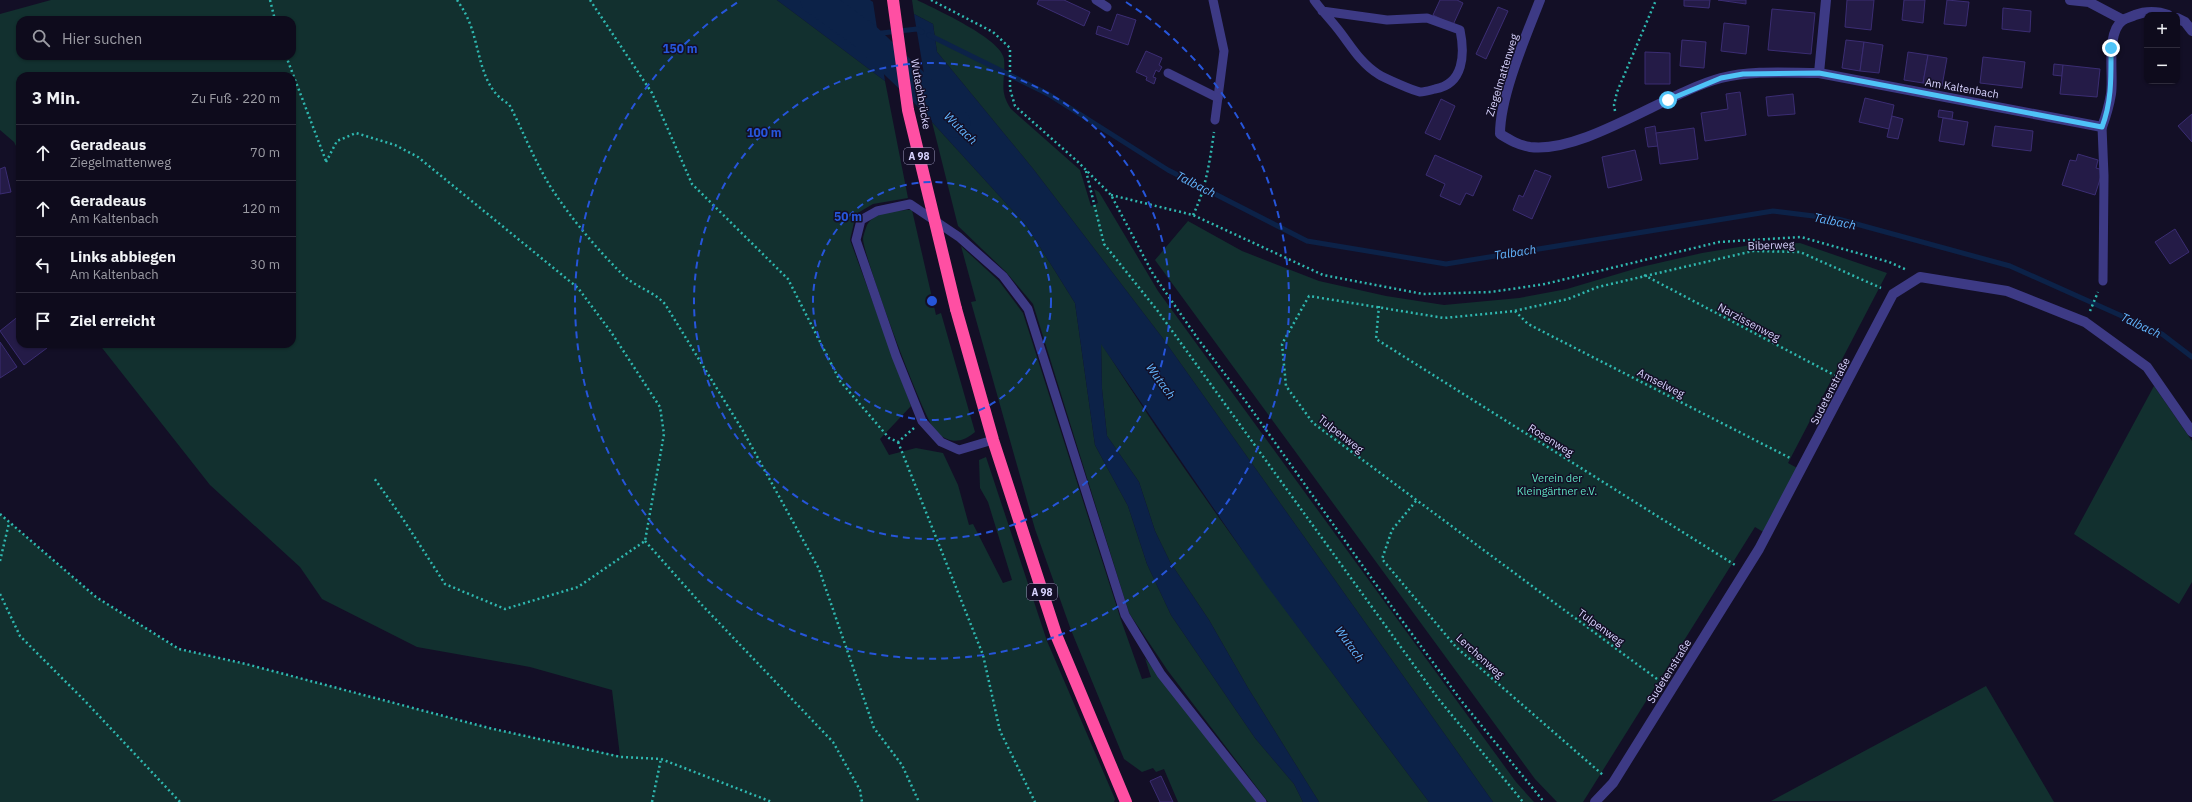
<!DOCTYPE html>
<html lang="de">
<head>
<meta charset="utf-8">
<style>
	body { margin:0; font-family:"IBM Plex Sans",sans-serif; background:#1c1929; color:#f1f3f6 }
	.controls { position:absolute; right:12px; top:12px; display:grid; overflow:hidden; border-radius:8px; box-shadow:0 1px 3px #0004 }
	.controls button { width:36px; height:36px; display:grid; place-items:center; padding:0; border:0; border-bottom:1px solid #2e2b3b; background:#0e0b1c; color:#f1f3f6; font:20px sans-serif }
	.stop { position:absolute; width:12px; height:12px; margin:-9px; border:3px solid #4fc3f7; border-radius:50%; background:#fff }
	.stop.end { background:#4fc3f7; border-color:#fff; box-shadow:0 1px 4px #0008 }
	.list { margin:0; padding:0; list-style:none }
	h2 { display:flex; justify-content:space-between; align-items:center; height:52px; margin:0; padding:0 16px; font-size:17px }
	h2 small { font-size:13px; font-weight:400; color:#9b9ba3 }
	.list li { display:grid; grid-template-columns:26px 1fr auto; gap:12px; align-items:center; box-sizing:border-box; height:56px; padding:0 16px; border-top:1px solid #2e2b3b }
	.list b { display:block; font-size:15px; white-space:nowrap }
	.list p { margin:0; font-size:13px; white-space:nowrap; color:#9b9ba3 }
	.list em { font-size:13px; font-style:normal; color:#9b9ba3 }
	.icon { flex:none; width:22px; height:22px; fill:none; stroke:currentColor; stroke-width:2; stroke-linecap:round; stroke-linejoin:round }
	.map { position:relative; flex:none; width:2192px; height:802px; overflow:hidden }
	.search { position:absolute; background:#0e0b1c; box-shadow:0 1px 3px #0004; left:16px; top:16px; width:280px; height:44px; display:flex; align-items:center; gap:10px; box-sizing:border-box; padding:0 14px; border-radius:12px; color:#9b9ba3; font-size:15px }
	.panel { position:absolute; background:#0e0b1c; box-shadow:0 1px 3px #0004; left:16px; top:72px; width:280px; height:276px; border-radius:12px }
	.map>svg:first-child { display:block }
	.green { fill:#12302f; fill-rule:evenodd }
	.water { fill:#0c2248 }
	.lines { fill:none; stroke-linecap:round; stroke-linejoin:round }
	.stream { stroke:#0c2248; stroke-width:5 }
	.river { stroke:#0c2248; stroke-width:29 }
	.building { fill:#241b47; stroke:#3b2d73 }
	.path { stroke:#2fb8b0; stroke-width:2.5; stroke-dasharray:2 3; stroke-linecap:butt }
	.lane { stroke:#3d3a85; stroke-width:9 }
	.street { stroke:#3d3a85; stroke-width:10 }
	.highway { stroke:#ff4fa3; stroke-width:12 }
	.highway-bridge { stroke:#ff4fa3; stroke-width:12 }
	.route { stroke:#4fc3f7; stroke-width:5 }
	.ring { fill:none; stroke:#2655da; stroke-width:2; stroke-dasharray:7 5 }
	.labels { text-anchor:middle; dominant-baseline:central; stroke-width:3; stroke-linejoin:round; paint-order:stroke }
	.shield { fill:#130f26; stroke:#9e99be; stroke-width:1 }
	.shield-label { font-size:10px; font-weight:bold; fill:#d9d4ff }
	.street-label { font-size:11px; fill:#d9d4ff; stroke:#130f26 }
	.park-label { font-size:11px; fill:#5fe0c0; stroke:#130f26 }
	.water-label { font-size:12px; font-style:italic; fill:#62b6ff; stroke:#130f26 }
	.centre { fill:#2655da; stroke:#130f26; stroke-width:2 }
	.ring-label { font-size:12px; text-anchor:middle; font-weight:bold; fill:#2655da; stroke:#130f26; stroke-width:3; stroke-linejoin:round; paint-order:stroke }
</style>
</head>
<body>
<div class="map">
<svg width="2192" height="802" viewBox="0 0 2192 802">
	<rect width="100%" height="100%" fill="#130f26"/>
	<g class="green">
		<path d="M51 0H777L885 81 908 198 873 204 856 214 850 240 911 406 880 439 889 455 916 448 943 453 958 485 969 525 973 524 1003 583 1012 580 988 502 980 488 979 460 986 457 1047 641 1115 799 1114 802H0V514L96 597 179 649 246 664 489 728 620 756 612 690 530 667 417 647 322 599 300 567 210 485 99 344H292V76H20V154L14 142 0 130V14ZM20 20H292V56H20Z"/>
		<path d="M912 0H917C935 9 1002 39 1004 59 1006 80 998 90 1011 109L1080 170 1091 206 1098 203 1094 189 1099 192 1158 291 1516 782 1534 802H1493L1161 336 1034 170 937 52 933 24 914 14Z"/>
		<path d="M932 122 1027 226 1075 303 1095 445 1128 506 1147 564 1171 615 1255 738 1294 784 1303 802H1268L1168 671 1129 613 1033 304 1006 272 958 226Z"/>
		<path d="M912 210 936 315 941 313 975 432C962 443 951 444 937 433 925 424 864 258 863 239 863 236 866 228 867 225 875 211 899 210 912 210Z"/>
		<path d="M1188 221 1242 251 1319 281 1386 296 1444 305 1519 298 1567 289 1641 267 1702 253 1751 245 1800 243 1887 273 1788 463 1799 469 1765 533 1755 527 1583 802H1557L1535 779 1155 260Z"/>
		<path d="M961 246 999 281 1023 313 1121 620 1142 679 1151 677 1145 658 1257 802H1178L1164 769 1156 772 1153 768 1142 772 1124 759 1071 630 1035 529 971 302 976 301Z"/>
		<path d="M1101 343C1202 502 1317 652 1429 802H1319L1248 688 1209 620 1170 562 1155 531 1139 482 1107 436 1102 389Z"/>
		<path d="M2154 386 2192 441V582L2179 604 2074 534Z"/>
		<path d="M1986 686 2054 802 1771 801Z"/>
	</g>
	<g class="water">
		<path d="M777 0H870L873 2 885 81Z"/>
		<path d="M914 14 933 24 937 52 1034 170 1161 336 1493 802H1429L1264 582 1101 344 1102 389 1107 436 1139 482 1155 531 1170 562 1209 620 1248 688 1319 802H1303L1294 784 1255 738 1171 615 1147 564 1128 506 1095 445 1075 303 1027 226 932 122Z"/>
	</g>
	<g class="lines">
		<g class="stream">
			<path d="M873 34 917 29 922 32"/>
			<path d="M929 35 1048 94 1168 170 1307 241 1446 264 1773 211 1838 219 2010 266 2162 334 2192 357"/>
		</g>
		<path class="river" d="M815 0 864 35 956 123"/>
	</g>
	<g class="building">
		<path d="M1039 0H1064L1090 12 1084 26 1037 4Z"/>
		<path d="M1440 0H1457L1463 3 1453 25 1433 15Z"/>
		<path d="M1684 0H1710L1709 8 1684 6Z"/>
		<path d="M1718 0H1746V4Z"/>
		<path d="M1847 0H1874L1871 30 1845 27Z"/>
		<path d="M1904 0H1925L1923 23 1902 20Z"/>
		<path d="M1947 0 1969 2 1966 26 1944 24Z"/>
		<path d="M1498 7 1508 11 1486 59 1476 54Z"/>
		<path d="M2003 8 2031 11 2030 32 2002 29Z"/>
		<path d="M1772 9 1815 13 1811 54 1768 50Z"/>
		<path d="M1117 14 1136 20 1128 45 1096 34 1098 26 1111 31Z"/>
		<path d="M1724 23 1749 26 1746 54 1721 51Z"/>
		<path d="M1682 40 1706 42 1704 68 1680 66Z"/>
		<path d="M1846 40 1864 42 1860 71 1842 68Z"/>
		<path d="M1864 42 1883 45 1879 73 1860 71Z"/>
		<path d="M1146 51 1162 58 1159 65 1162 67 1159 72 1156 70 1153 77 1156 78 1154 84 1146 80 1147 77 1136 72Z"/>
		<path d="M1645 52 1670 53V84H1645Z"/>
		<path d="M1908 52 1928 55 1923 83 1904 80Z"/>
		<path d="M1928 55 1947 58 1942 86 1923 83Z"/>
		<path d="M1983 57 2025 62 2022 88 1980 83Z"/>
		<path d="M2054 64 2063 65 2062 76 2053 75Z"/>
		<path d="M2063 65 2100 69 2097 97 2060 94Z"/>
		<path d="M1740 92 1746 135 1705 141 1701 113 1728 109 1726 94Z"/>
		<path d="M1793 94 1795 114 1768 116 1766 97Z"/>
		<path d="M1865 98 1894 105 1889 129 1859 122Z"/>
		<path d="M1441 99 1455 106 1440 140 1425 133Z"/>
		<path d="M1939 110 1953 112 1952 119 1938 117Z"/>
		<path d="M2192 114V142L2178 126Z"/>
		<path d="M1892 116 1903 119 1898 139 1887 137Z"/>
		<path d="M1943 118 1968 122 1964 145 1939 141Z"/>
		<path d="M1655 126 1658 146 1648 147 1645 128Z"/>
		<path d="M1995 126 2033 131 2031 151 1992 146Z"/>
		<path d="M1694 128 1698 159 1660 164 1656 133Z"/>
		<path d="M1635 150 1642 180 1608 188 1602 157Z"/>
		<path d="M2078 154 2098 160 2096 168 2103 170 2095 195 2062 185 2070 160 2076 161Z"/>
		<path d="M1435 155 1482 176 1473 196 1466 193 1460 205 1440 196 1445 184 1426 175Z"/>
		<path d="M5 167 11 192 0 194V169Z"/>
		<path d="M1535 170 1551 176 1532 219 1513 210 1519 195 1523 197Z"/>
		<path d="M2175 229 2189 252 2170 264 2155 242Z"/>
		<path d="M20 315V344H45L47 348 24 365 0 331Z"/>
		<path d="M0 342 17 367 0 378Z"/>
		<path d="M1161 776 1173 802H1160L1150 781Z"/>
	</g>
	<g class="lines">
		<g class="path">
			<path d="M270 0 275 20"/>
			<path d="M457 0C461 6 465 12 468 19 481 48 479 88 509 104 523 131 534 160 550 186 570 217 595 247 621 273 634 287 652 290 665 304L743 431 819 569 874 728 902 765 919 802"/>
			<path d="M590 0 652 93 692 184 788 279 840 381 889 438 898 442 914 428"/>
			<path d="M931 0 993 32 1010 48V89L1015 106 1078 162 1111 195 1153 274 1198 339 1244 399 1392 607 1463 703 1544 802"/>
			<path d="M286 56 326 161"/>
			<path d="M1615 111 1614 105 1617 92 1656 0"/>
			<path d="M326 162 337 141 356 133 395 145 418 157 578 288 611 332 660 407 664 434 645 541 578 587 505 609 445 584 403 519 374 478"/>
			<path d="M1086 171 1104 244 1157 310 1437 697 1523 802"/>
			<path d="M1111 195 1193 215 1323 275 1423 294 1491 292 1545 284 1719 242 1801 237 1889 262 1907 270"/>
			<path d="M1193 215C1206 189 1210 160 1214 132"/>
			<path d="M1644 275 1836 376"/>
			<path d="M1379 306 1376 339 1735 565"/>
			<path d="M1515 311 1528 324 1792 459"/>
			<path d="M2090 311 2098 292"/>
			<path d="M898 442 983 655 1000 731 1035 802"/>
			<path d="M1416 501 1392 530 1382 559 1456 647 1603 775"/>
			<path d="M0 514 96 597 179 649 246 664 489 728 621 757 661 759 772 802"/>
			<path d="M645 541 702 605 833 742 860 790 862 802"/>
			<path d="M0 561 9 523"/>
			<path d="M0 594 20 636 85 701 180 802"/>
			<path d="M1661 682 1313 423 1286 386 1282 344 1309 296 1444 318 1514 311 1568 299 1598 287 1753 251 1800 252 1881 288"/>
			<path d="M652 802 661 759"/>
		</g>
		<g class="lane">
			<path d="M1096 0 1107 7"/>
			<path d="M1213 0 1224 51 1215 120"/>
			<path d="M1314 0C1321 10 1330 19 1337 28 1350 44 1360 63 1378 74 1384 78 1414 91 1420 92 1425 92 1431 90 1435 89 1464 84 1465 54 1460 30L1427 18 1387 20 1322 11"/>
			<path d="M1168 73 1218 98"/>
			<path d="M2102 127 2104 176 2103 281"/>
			<path d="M993 440 959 450 941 442 922 421 896 356 856 240 861 220 877 211 910 204 959 237 1003 276 1028 309 1125 615 1161 674 1262 802"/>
		</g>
		<g class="street">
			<path d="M1540 0C1526 36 1500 96 1500 134 1510 140 1518 145 1530 147 1583 154 1668 92 1721 78 1753 70 1787 73 1819 73L2102 127C2106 116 2109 106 2111 94 2114 75 2105 33 2123 20 2126 18 2131 17 2135 15 2145 11 2158 11 2168 15"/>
			<path d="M2070 0 2089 2 2123 20"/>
			<path d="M2177 18 2185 22 2192 31"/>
			<path d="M1819 73 1826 0"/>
			<path d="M1595 802 1613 783 1759 549 1893 294 1920 277 2007 291 2085 322 2147 367 2192 432"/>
		</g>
		<path class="highway" d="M956 309 993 440 1057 637 1126 802"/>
		<path class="highway-bridge" d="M893 0 908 110 956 309"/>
	</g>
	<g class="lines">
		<path class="route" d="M1668 100 1721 78 1743 74 1819 73 2102 127C2112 101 2111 76 2111 48"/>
	</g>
	<g class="ring">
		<circle cx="932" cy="301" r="119"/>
		<circle cx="932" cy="301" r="238"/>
		<path d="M1126 2A357 357 0 1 1 738 2"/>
	</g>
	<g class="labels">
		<g class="shield">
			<rect x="904" y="148" width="30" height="16" rx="3"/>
			<rect x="1027" y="584" width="30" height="16" rx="3"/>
		</g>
		<g class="shield-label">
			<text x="919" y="156">A 98</text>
			<text x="1042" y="592">A 98</text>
		</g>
		<g class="street-label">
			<text transform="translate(1502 75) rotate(-73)">Ziegelmattenweg</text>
			<text transform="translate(1962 88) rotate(10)">Am Kaltenbach</text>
			<text transform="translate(921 94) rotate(80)">Wutachbrücke</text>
			<text transform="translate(1771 245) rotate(-2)">Biberweg</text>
			<text transform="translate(1749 322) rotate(28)">Narzissenweg</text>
			<text transform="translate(1661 383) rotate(27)">Amselweg</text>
			<text transform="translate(1830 391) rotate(-63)">Sudetenstraße</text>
			<text transform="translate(1341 434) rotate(38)">Tulpenweg</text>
			<text transform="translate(1551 440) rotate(32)">Rosenweg</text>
			<text transform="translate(1601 627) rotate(36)">Tulpenweg</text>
			<text transform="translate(1480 656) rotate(42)">Lerchenweg</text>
			<text transform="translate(1669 671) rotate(-58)">Sudetenstraße</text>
		</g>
		<g class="park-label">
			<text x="1557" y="478">Verein der<tspan x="1557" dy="13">Kleingärtner e.V.</tspan></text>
		</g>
		<g class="water-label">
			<text transform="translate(961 128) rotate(44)">Wutach</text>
			<text transform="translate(1196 184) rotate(27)">Talbach</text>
			<text transform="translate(1835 221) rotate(11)">Talbach</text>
			<text transform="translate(1515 252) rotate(-9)">Talbach</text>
			<text transform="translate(2141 325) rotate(25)">Talbach</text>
			<text transform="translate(1161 381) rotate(54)">Wutach</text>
			<text transform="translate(1350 644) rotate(54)">Wutach</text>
		</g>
	</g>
	<circle cx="932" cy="301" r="6" class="centre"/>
	<g class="ring-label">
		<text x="680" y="53">150 m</text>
		<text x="764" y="137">100 m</text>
		<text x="848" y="221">50 m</text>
	</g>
</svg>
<div class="controls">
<button>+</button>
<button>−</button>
</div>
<div class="stop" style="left:1668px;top:100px"></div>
<div class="stop end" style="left:2111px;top:48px"></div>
<div class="search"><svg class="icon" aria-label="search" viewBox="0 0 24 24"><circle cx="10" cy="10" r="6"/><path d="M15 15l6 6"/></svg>Hier suchen</div>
<section class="panel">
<h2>3 Min.<small>Zu Fuß · 220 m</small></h2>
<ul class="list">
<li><svg class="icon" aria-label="ahead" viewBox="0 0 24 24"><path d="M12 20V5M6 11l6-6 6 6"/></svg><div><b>Geradeaus</b><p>Ziegelmattenweg</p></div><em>70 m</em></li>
<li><svg class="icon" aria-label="ahead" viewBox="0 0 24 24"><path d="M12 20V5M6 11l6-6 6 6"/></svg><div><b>Geradeaus</b><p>Am Kaltenbach</p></div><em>120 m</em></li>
<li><svg class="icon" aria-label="left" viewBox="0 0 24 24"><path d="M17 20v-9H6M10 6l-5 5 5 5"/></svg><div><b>Links abbiegen</b><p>Am Kaltenbach</p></div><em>30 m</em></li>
<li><svg class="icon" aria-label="arrive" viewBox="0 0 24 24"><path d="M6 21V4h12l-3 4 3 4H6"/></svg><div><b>Ziel erreicht</b></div></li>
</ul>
</section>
</div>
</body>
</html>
